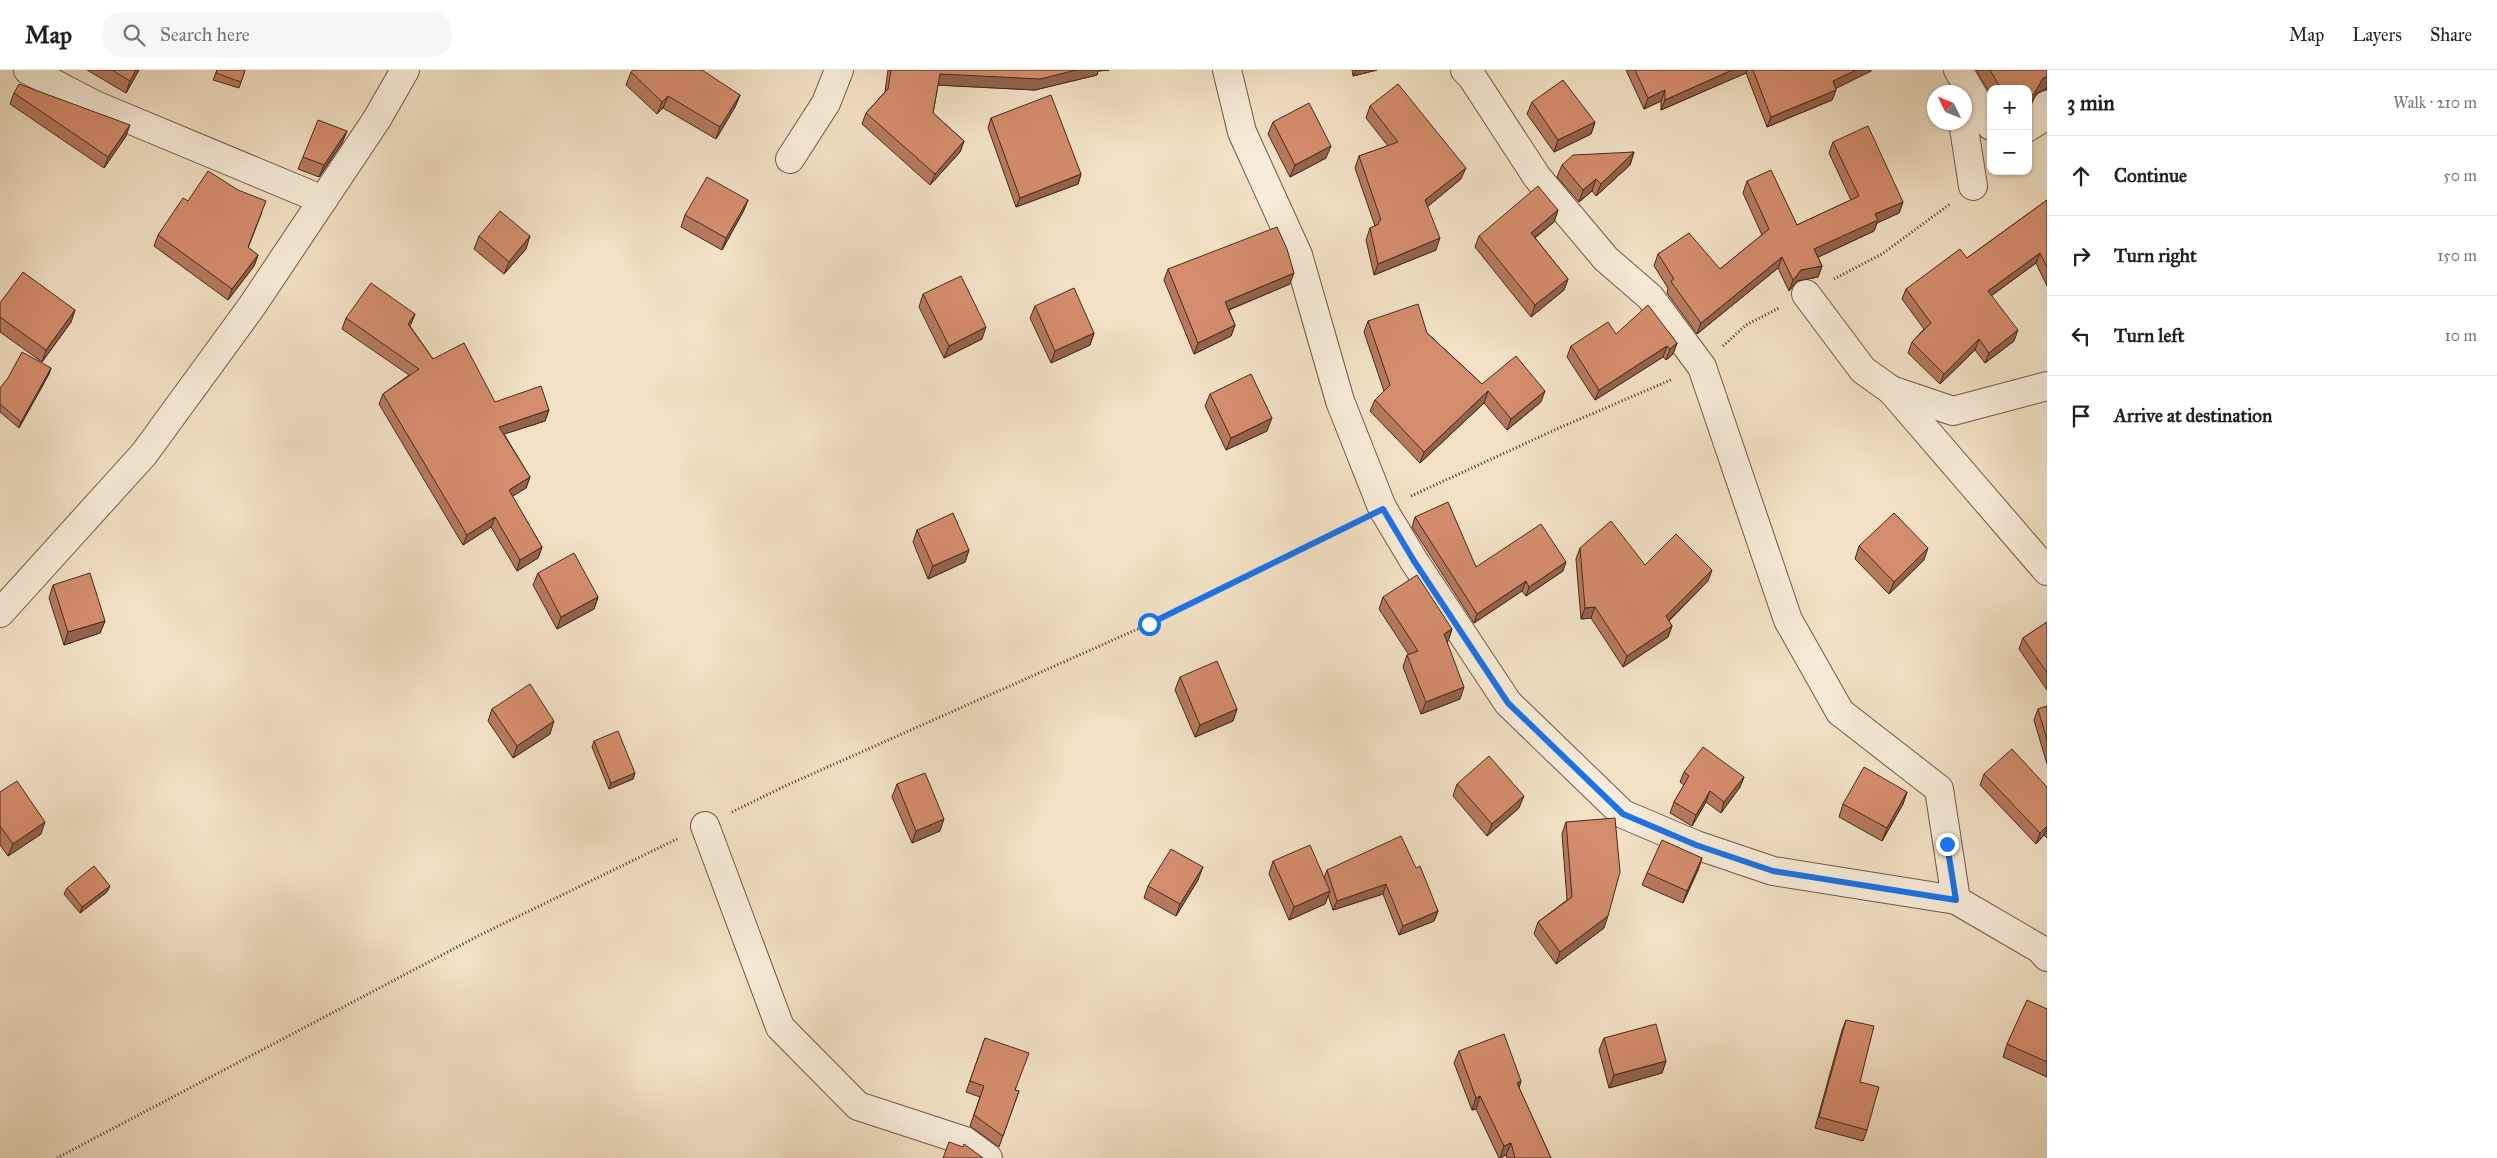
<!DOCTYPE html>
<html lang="en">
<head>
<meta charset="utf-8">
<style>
	body { margin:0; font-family:"IM FELL Great Primer",serif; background:#f6f6f6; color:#202124 }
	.controls { position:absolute; right:15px; top:15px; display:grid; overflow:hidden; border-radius:10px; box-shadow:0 1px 4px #0004 }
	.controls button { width:45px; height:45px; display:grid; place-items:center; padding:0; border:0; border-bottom:1px solid #e0e0e0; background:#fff; color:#202124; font:25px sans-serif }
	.compass { position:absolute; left:1927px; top:15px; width:45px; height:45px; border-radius:50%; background:#fff; box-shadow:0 1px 4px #0004; rotate:313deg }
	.stop { position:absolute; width:15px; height:15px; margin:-11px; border:4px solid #1a73e8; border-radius:50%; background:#fff }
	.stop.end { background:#1a73e8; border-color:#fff; box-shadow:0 1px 5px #0008 }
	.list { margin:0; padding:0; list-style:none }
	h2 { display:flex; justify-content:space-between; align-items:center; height:65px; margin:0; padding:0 20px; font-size:21px }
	h2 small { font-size:16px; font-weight:400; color:#757577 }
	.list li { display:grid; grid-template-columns:32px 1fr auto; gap:15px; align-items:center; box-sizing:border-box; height:80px; padding:0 20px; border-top:1px solid #e0e0e0 }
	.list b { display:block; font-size:19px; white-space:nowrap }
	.list em { font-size:16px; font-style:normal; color:#757577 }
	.icon { flex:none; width:28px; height:28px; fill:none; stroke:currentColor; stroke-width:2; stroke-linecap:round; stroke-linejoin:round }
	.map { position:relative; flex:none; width:2047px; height:1088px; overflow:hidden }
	header { display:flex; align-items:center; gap:30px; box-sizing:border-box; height:70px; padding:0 25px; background:#fff; border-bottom:1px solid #e0e0e0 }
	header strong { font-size:24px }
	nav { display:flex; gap:28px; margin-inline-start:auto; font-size:18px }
	.search { width:350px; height:45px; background:#f6f6f6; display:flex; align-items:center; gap:12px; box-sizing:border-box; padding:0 18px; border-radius:20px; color:#757577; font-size:19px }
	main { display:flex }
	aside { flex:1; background:#fff }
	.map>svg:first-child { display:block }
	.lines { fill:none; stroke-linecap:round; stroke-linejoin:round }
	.minor-casing { stroke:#725746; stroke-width:30 }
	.path { stroke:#48291c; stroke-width:3; stroke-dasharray:1 2.5; stroke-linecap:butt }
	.minor { stroke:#f7ecd9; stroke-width:28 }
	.wall { fill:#b6795d; stroke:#48291c }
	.shaded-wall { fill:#94634c; stroke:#48291c }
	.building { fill:#d48d6c; stroke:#48291c }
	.route { stroke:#1a73e8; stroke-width:6 }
</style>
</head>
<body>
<header>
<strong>Map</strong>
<div class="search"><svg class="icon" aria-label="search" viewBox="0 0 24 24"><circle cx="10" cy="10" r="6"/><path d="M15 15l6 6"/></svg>Search here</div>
<nav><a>Map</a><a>Layers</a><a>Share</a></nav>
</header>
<main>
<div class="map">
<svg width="2047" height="1088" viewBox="0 0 2047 1088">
	<rect width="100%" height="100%" fill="#f2e1c5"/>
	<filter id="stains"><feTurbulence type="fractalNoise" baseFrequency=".004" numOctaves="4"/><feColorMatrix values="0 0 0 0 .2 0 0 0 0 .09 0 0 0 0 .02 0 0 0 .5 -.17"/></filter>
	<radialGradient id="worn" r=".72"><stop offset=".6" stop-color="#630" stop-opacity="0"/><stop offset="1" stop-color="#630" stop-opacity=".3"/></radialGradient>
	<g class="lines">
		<g class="minor-casing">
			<g id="minor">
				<path d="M28 0 95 35 323 130"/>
				<path d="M1227 0 1242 62 1298 185 1340 331 1383 440"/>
				<path d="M1465 0 1472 7 1537 107 1606 189 1650 227 1702 297 1788 550 1840 642 1939 719 1956 830 2040 879 2047 887"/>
				<path d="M1958 0 1991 56"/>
				<path d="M1963 52 1973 116"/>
				<path d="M2028 57 2041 49 2047 35"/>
				<path d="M790 89 826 33 839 0"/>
				<path d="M1806 224 1863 300 1891 320 1953 341 2047 316"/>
				<path d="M1891 320 2047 501"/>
				<path d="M1383 439 1414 491 1508 633 1623 744 1696 775 1773 801 1956 830"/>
				<path d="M0 543 144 384 252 236 377 49 405 0"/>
				<path d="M705 756 780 957 858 1036 965 1071 988 1088"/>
			</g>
		</g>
		<g class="path">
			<path d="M1834 209 1882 184 1950 134"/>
			<path d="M1723 276 1746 255 1779 238"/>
			<path d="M1411 426 1559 358 1673 309"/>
			<path d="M732 742 785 716 1167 546 1356 453"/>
			<path d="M57 1088 478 866 677 769"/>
		</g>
		<use href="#minor" class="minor"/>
	</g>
	<g class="wall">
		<path d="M87 0H139L126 23Z"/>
		<path d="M217 0H245L239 18 213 10Z"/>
		<path d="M888 0H1109L1098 1 1097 5 1035 20 938 15 933 43 964 71 960 82 930 115 862 54 866 43 885 22Z"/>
		<path d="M1352 0H1377L1353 6Z"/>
		<path d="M1626 0H1872L1871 1 1835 18 1836 20 1832 30 1767 57 1746 3 1661 40V31L1644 39Z"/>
		<path d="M1976 0H2047V20L2046 19 2037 23 2028 38V19H1991V25Z"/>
		<path d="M631 2 740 25 735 37 716 69 663 38 657 44 626 15Z"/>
		<path d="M14 23 126 66 104 98 10 34Z"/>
		<path d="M1532 32 1595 52 1591 64 1554 82 1527 44Z"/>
		<path d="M1370 36 1461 109 1427 137 1436 180 1374 205 1366 170 1370 158 1375 156 1355 98 1359 86 1388 76 1366 48Z"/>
		<path d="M991 48 1081 104 1078 114 1016 137 988 58Z"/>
		<path d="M1273 52 1326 88 1290 107 1268 64Z"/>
		<path d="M347 61 342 73 319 107 298 99 303 87Z"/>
		<path d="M1833 72 1903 132 1899 143 1877 153 1874 161 1818 187 1822 196 1818 207 1797 211 1789 221 1778 198 1697 264 1667 223 1668 218 1654 196 1658 184 1720 199 1762 165 1743 123 1747 111 1797 155 1851 130 1829 83Z"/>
		<path d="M1634 82 1630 95 1596 126 1592 121 1579 132 1557 107 1562 95Z"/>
		<path d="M748 130 743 142 722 180 681 157 685 145Z"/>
		<path d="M2047 130V216L2036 193 1991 226 2014 271 1985 293 1975 280 1940 314 1908 283 1912 272 1924 259 1902 229 1906 219 1967 188Z"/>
		<path d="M188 131 262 142 248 178 258 185 254 196 228 230 154 176 158 165Z"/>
		<path d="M1558 140 1554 152 1535 168 1568 209 1564 220 1531 247 1475 177 1479 166Z"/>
		<path d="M479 166 526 179 504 204 474 179Z"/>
		<path d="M1168 199 1290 214 1229 240 1235 255 1231 266 1194 284 1164 210Z"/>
		<path d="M923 224 982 269 944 288 919 237Z"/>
		<path d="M0 233 75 240 71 252 42 292 0 262Z"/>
		<path d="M1035 236 1094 263 1090 275 1051 293 1030 248Z"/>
		<path d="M415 244 410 256 433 289 495 332 549 340 545 351 504 364 530 407 526 418 512 426 542 477 538 488 517 501 491 457 463 475 379 334 383 324 409 305 342 259 346 248Z"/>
		<path d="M1368 251 1427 263 1482 314 1541 332 1507 360 1484 333 1420 393 1370 341 1375 330 1384 321 1364 262Z"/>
		<path d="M1616 264 1677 273 1673 284 1666 290 1663 287 1595 330 1567 287 1571 276Z"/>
		<path d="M51 298 49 304 19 358 0 342V318Z"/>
		<path d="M1210 324 1267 361 1226 380 1205 336Z"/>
		<path d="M1415 447 1476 497 1563 501 1526 526 1522 521 1474 553 1412 457Z"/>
		<path d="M917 460 969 480 965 492 928 509 913 472Z"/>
		<path d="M1859 476 1924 490 1889 524 1855 489Z"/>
		<path d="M1580 478 1645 495 1708 511 1669 551 1672 556 1668 567 1623 597 1591 548 1581 549 1576 489Z"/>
		<path d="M538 503 598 527 594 539 557 559 533 515Z"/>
		<path d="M53 515 105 551 100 563 64 575 49 528Z"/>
		<path d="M1383 527 1452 559 1448 571 1447 572 1460 629 1421 644 1403 597 1407 585H1409L1379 539Z"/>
		<path d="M2047 552V620L2019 579 2023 568Z"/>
		<path d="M1180 607 1237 639 1233 651 1195 667 1175 620Z"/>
		<path d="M2047 636V694L2034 650 2038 639Z"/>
		<path d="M492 639 550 664 513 688 488 651Z"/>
		<path d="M594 671 635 703 633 709 609 719 592 677Z"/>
		<path d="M1684 702 1744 707 1740 717 1721 743 1706 732 1692 756 1670 743 1674 732 1684 715 1680 712Z"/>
		<path d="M1984 704 2047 717V768L2044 765 2036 774 1980 715Z"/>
		<path d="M897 714 940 761 912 773 892 727Z"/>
		<path d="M1457 714 1519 738 1487 766 1453 726Z"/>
		<path d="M0 722 41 764 8 786 0 775Z"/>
		<path d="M1907 722 1903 734 1882 771 1839 747 1843 734Z"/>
		<path d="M1566 752 1604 858 1556 894 1534 864 1538 852 1567 830 1562 764Z"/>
		<path d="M1702 788 1698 800 1683 833 1642 815 1647 803Z"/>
		<path d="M1273 791 1324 808 1327 800 1416 798 1438 841 1434 851 1399 865 1383 824 1333 840 1328 825 1325 834 1289 850 1269 804Z"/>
		<path d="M1198 810 1176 846 1144 828 1148 816Z"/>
		<path d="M67 818 107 822 80 843 64 824Z"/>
		<path d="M2047 939V1007L2003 987 2007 974Z"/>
		<path d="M1846 950 1860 1012 1867 1060 1863 1071 1815 1058 1842 960Z"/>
		<path d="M985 968 1015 1020 1019 1021 999 1077 970 1056 980 1027 966 1022Z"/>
		<path d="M1604 968 1666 991 1662 1003 1609 1018 1599 980Z"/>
		<path d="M1459 981 1521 1011 1519 1018 1551 1088H1507L1506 1085 1499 1088 1476 1039 1472 1040 1454 993Z"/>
	</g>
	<g class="shaded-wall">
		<path d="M136 0H139L126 23 130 11Z"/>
		<path d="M1076 0H1109L1098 1 1097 5 1035 20 935 15 940 4Z"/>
		<path d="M1356 0H1377L1353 6Z"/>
		<path d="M1732 0H1747L1746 3 1661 40 1665 30Z"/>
		<path d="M1856 0H1872L1871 1 1829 22 1833 11Z"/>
		<path d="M2047 7V16L2046 19 2037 23 2028 38V27L2043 8Z"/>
		<path d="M1665 20 1661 31 1644 39 1648 28Z"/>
		<path d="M1836 20 1832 30 1767 57 1771 47Z"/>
		<path d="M740 25 735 37 716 69 720 57Z"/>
		<path d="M668 26 663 38 657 44 662 32Z"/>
		<path d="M1595 52 1591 64 1554 82 1558 70Z"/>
		<path d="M130 55 126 66 104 98 108 87Z"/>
		<path d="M347 61 342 73 319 107 324 95Z"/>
		<path d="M964 71 960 82 930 115 935 104Z"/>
		<path d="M1331 76 1326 88 1290 107 1295 95Z"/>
		<path d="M1634 82 1630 95 1596 126 1601 114Z"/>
		<path d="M1466 98 1461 109 1421 142 1425 130Z"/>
		<path d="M1081 104 1078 114 1016 137 1020 128Z"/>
		<path d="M1596 109 1592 121 1579 132 1583 120Z"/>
		<path d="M748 130 743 142 722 180 726 168Z"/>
		<path d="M1903 132 1899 143 1877 153 1874 161 1810 191 1814 179 1875 144Z"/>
		<path d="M1558 140 1554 152 1526 174 1531 163Z"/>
		<path d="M530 166 526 179 504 204 509 192Z"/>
		<path d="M1440 168 1436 180 1374 205 1378 194Z"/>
		<path d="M2040 183 2036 193 1984 231 1988 221Z"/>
		<path d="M258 185 254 196 228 230 232 219Z"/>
		<path d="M1782 187 1778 198 1697 264 1701 253Z"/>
		<path d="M1822 196 1818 207 1797 211 1789 221 1793 210 1801 200Z"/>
		<path d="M1294 203 1290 214 1221 243 1225 232Z"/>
		<path d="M1568 209 1564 220 1531 247 1535 235Z"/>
		<path d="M75 240 71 252 42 292 46 280Z"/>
		<path d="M415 244 411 254 404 264 408 254Z"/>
		<path d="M1235 255 1231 266 1194 284 1198 273Z"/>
		<path d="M986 257 982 269 944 288 949 276Z"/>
		<path d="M2018 260 2014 271 1985 293 1989 283Z"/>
		<path d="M1094 263 1090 275 1051 293 1055 281Z"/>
		<path d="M1979 269 1975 280 1940 314 1944 304Z"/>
		<path d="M1677 273 1673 284 1666 290 1670 279Z"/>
		<path d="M1667 276 1663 287 1595 330 1599 320Z"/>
		<path d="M51 298 49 304 19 358 21 352Z"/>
		<path d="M1488 321 1484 333 1420 393 1424 382Z"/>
		<path d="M1545 321 1541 332 1507 360 1511 349Z"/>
		<path d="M549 340 545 351 495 367 499 357Z"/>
		<path d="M1272 348 1267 361 1226 380 1231 368Z"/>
		<path d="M530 407 526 418 505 431 509 420Z"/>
		<path d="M495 447 491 457 463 475 467 465Z"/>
		<path d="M542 477 538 488 517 501 520 490Z"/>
		<path d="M1928 478 1924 490 1889 524 1894 512Z"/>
		<path d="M969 480 965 492 928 509 933 496Z"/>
		<path d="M1566 492 1563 501 1526 526 1529 517Z"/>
		<path d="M1712 500 1708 511 1662 557 1666 546Z"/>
		<path d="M1526 511 1522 521 1474 553 1477 544Z"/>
		<path d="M598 527 594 539 557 559 561 547Z"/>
		<path d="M1595 537 1591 548 1581 549 1585 538Z"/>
		<path d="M105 551 100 563 64 575 68 562Z"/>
		<path d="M1672 556 1668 567 1623 597 1627 586Z"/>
		<path d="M1452 559 1448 571 1439 577 1444 564Z"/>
		<path d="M1464 617 1460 629 1421 644 1426 632Z"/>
		<path d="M1237 639 1233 651 1195 667 1200 655Z"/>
		<path d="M554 651 550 664 513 688 517 676Z"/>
		<path d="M635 703 633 709 609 719 611 713Z"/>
		<path d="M1744 707 1740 717 1721 743 1724 732Z"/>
		<path d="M1710 721 1706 732 1692 756 1696 745Z"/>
		<path d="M1907 722 1903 734 1882 771 1887 758Z"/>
		<path d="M1524 726 1519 738 1487 766 1492 754Z"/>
		<path d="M944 749 940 761 912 773 916 761Z"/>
		<path d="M45 752 41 764 8 786 13 774Z"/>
		<path d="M2047 756V758L2044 765 2036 774 2040 763Z"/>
		<path d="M1702 788 1698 800 1683 833 1687 821Z"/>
		<path d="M1203 797 1198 810 1176 846 1180 834Z"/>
		<path d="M1386 814 1383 824 1333 840 1337 831Z"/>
		<path d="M110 816 107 822 80 843 82 837Z"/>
		<path d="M1330 821 1325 834 1289 850 1294 837Z"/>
		<path d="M1438 841 1434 851 1399 865 1403 856Z"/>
		<path d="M1608 846 1604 858 1556 894 1560 882Z"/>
		<path d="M1666 991 1662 1003 1609 1018 1614 1005Z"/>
		<path d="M1521 1011 1517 1023V1013Z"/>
		<path d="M1480 1026 1476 1039 1472 1040 1476 1028Z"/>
		<path d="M1511 1073 1506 1085 1500 1088 1504 1076Z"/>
	</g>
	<g class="building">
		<path d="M112 0H136L130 11Z"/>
		<path d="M217 0H245L241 12 216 3Z"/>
		<path d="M633 0H702L740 25 720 57 668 26 662 32 631 2Z"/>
		<path d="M891 0H1076L1040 9 940 4 933 43 964 71 935 104 866 43 888 19Z"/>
		<path d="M1635 0H1732L1665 30V20L1648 28Z"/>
		<path d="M1753 0H1856L1833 11 1836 20 1771 47Z"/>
		<path d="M1990 0H2047V7L2043 8 2034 24 2028 27V19H2001Z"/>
		<path d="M1563 10 1595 52 1558 70 1532 32Z"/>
		<path d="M19 14 130 55 108 87 14 23Z"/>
		<path d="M1398 14 1466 98 1425 130 1440 168 1378 194 1370 158 1379 154 1378 152 1381 150 1359 86 1398 72 1370 36Z"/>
		<path d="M1051 25 1081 104 1020 128 991 48Z"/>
		<path d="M1309 33 1331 76 1295 95 1273 52Z"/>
		<path d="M318 50 347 61 324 95 303 87Z"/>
		<path d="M1868 56 1903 132 1875 144 1878 150 1814 179 1822 196 1801 200 1793 210 1782 187 1701 253 1672 213 1671 211 1674 209 1658 184 1689 163 1720 199 1769 159 1747 111 1771 100 1797 155 1859 126 1833 72Z"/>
		<path d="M1634 82 1601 114 1596 109 1583 120 1562 95 1573 85Z"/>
		<path d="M208 101 238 120 266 131 248 177 258 185 232 219 158 165 183 128 188 131Z"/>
		<path d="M707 107 748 130 726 168 685 145Z"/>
		<path d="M1538 116 1558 140 1531 163 1568 209 1535 235 1479 166Z"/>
		<path d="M2047 130V197L2040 183 1988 221 2018 260 1989 283 1979 269 1944 304 1912 272 1931 253 1906 219 1960 179 1967 188Z"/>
		<path d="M500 141 530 166 509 192 479 166Z"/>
		<path d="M1277 157 1287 179 1294 203 1225 232 1235 255 1198 273 1168 199Z"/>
		<path d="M23 202 75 240 46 280 0 247V233Z"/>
		<path d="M961 206 986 257 949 276 923 224Z"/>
		<path d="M371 213 415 244 408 254 433 289 464 273 495 332 541 316 549 340 499 357 530 407 509 420 542 477 520 490 495 447 467 465 383 324 419 299 346 248Z"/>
		<path d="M1074 218 1094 263 1055 281 1035 236Z"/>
		<path d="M1418 234 1427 263 1482 314 1516 286 1545 321 1511 349 1488 321 1424 382 1375 330 1390 315 1368 251Z"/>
		<path d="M1648 235 1677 273 1670 279 1667 276 1599 320 1571 276 1608 252 1616 264Z"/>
		<path d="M22 282 51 298 21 352 0 334V318L8 308Z"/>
		<path d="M1251 304 1272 348 1231 368 1210 324Z"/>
		<path d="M1448 432 1476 497 1541 454 1566 492 1529 517 1526 511 1477 544 1415 447Z"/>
		<path d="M953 443 969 480 933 496 917 460Z"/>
		<path d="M1894 443 1928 478 1894 512 1859 476Z"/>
		<path d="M1611 451 1645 495 1676 464 1712 500 1666 546 1672 556 1627 586 1595 537 1585 538 1580 478Z"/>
		<path d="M574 483 598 527 561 547 538 503Z"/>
		<path d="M90 503 105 551 68 562 53 515Z"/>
		<path d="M1417 505 1452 559 1444 564 1464 617 1426 632 1407 585 1418 581 1383 527Z"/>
		<path d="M2047 552V603L2023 568Z"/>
		<path d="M1217 591 1237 639 1200 655 1180 607Z"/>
		<path d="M530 614 554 651 517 676 492 639Z"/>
		<path d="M2047 636V670L2038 639Z"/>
		<path d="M618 661 635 703 611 713 594 671Z"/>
		<path d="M1703 677 1744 707 1724 732 1710 721 1696 745 1674 732 1689 706 1684 702Z"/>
		<path d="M2012 679 2047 717V756L2040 763 1984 704Z"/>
		<path d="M1489 686 1524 726 1492 754 1457 714Z"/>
		<path d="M1864 697 1907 722 1887 758 1843 734Z"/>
		<path d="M925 703 944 749 916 761 897 714Z"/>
		<path d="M17 711 45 752 13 774 0 756V722Z"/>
		<path d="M1615 748 1620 802 1608 846 1560 882 1538 852 1572 827 1566 752Z"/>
		<path d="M1401 766 1416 798 1420 796 1438 841 1403 856 1386 814 1337 831 1327 800Z"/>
		<path d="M1662 770 1702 788 1687 821 1647 803Z"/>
		<path d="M1310 775 1330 821 1294 837 1273 791Z"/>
		<path d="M1171 779 1203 797 1180 834 1148 816Z"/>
		<path d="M94 796 110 816 82 837 67 818Z"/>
		<path d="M2027 930 2047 939V992L2007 974Z"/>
		<path d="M1846 950 1874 956 1860 1012 1879 1017 1867 1060 1819 1047Z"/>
		<path d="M1656 954 1666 991 1614 1005 1604 968Z"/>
		<path d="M1504 964 1521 1011 1517 1013 1551 1088H1515L1511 1073 1504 1076 1480 1026 1476 1028 1459 981Z"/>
		<path d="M985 968 1029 983 1015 1020 1019 1021 1003 1066 974 1045 984 1016 970 1011Z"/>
		<path d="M949 1072 963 1077 964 1074 983 1088H943Z"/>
	</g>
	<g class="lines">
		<path class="route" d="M1149 554 1383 439 1414 491 1508 633 1623 744 1696 775 1773 801 1956 830 1947 774"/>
	</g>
	<rect width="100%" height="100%" filter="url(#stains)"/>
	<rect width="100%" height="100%" fill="url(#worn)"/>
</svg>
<div class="controls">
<button>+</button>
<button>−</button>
</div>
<svg class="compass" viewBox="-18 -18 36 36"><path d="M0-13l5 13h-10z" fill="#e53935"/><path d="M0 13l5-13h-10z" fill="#757577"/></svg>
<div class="stop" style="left:1149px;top:554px"></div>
<div class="stop end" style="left:1947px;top:774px"></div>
</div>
<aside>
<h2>3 min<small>Walk · 210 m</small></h2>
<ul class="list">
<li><svg class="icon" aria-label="ahead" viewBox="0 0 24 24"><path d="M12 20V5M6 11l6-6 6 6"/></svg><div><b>Continue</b></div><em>50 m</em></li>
<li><svg class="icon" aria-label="right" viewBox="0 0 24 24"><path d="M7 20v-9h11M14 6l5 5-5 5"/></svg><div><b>Turn right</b></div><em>150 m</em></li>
<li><svg class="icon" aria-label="left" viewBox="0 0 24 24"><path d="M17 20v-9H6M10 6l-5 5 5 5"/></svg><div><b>Turn left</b></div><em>10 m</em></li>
<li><svg class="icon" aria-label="arrive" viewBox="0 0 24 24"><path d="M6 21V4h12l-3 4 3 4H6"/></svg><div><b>Arrive at destination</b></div></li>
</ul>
</aside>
</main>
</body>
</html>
